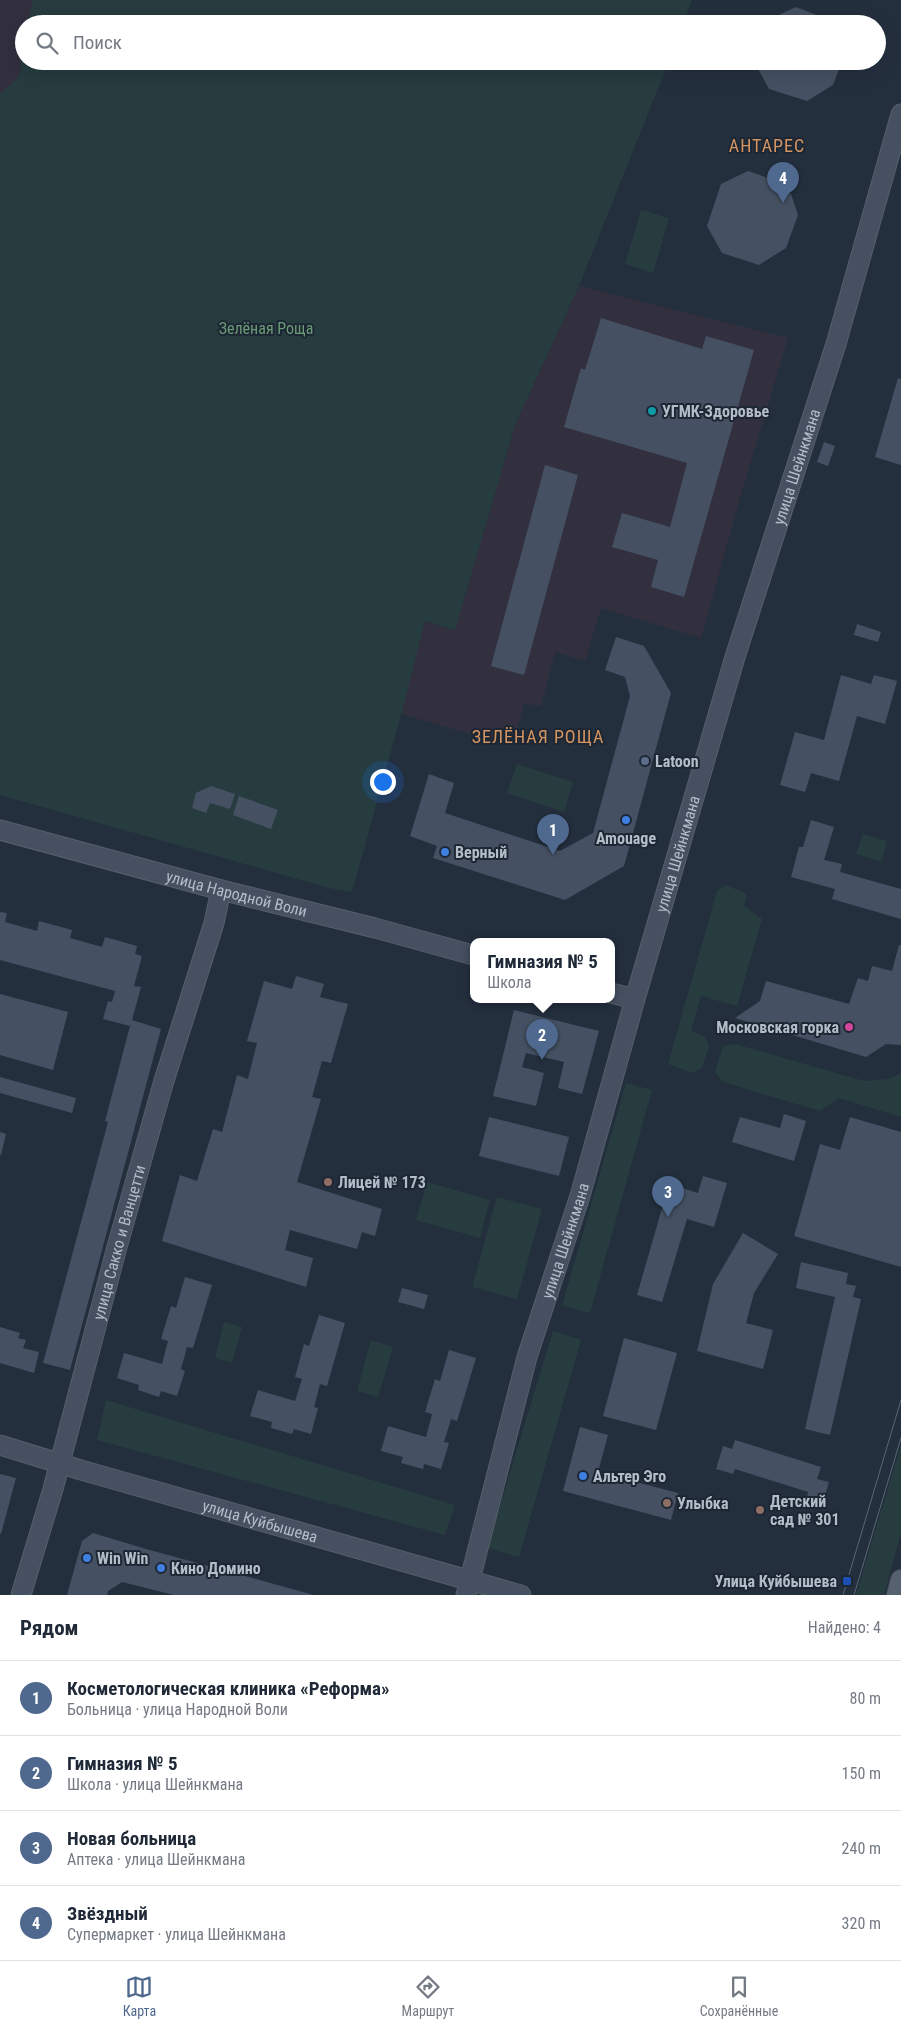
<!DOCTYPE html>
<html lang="ru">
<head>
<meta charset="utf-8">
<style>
	body { margin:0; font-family:"Roboto Condensed",sans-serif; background:#f6f6f7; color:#1f2937 }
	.you { position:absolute; left:382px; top:781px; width:18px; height:18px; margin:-12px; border:4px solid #fff; border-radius:50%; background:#1a73e8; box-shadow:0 0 0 8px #1a73e833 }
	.badge { display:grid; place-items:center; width:32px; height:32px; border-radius:50%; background:#4f688e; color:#fff; font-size:16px; font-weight:700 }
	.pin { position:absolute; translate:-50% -41px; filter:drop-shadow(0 1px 2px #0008) }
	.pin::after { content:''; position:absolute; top:26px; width:18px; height:15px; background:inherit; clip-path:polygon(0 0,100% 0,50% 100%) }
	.popup { position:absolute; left:470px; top:938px; width:145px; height:65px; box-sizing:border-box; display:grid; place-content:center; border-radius:10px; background:#fff; filter:drop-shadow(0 1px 4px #0005); font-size:16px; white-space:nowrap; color:#747a83 }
	.popup b { font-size:19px; color:#1f2937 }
	.popup::after { content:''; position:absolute; left:50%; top:100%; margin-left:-10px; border:10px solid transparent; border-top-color:#fff }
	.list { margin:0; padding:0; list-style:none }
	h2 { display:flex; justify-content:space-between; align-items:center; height:65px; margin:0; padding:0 20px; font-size:21px }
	h2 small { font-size:16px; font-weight:400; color:#747a83 }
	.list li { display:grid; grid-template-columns:32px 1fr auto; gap:15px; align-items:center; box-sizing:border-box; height:75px; padding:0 20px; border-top:1px solid #e0e1e3 }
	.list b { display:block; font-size:19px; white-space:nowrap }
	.list p { margin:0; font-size:16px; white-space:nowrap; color:#747a83 }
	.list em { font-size:16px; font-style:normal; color:#747a83 }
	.icon { flex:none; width:28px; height:28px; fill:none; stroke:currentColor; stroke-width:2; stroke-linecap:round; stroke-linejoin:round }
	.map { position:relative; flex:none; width:901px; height:1595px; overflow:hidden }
	.search { position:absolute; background:#fff; box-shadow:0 5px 20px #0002; left:15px; right:15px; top:15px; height:55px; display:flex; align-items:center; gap:12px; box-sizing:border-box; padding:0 18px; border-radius:28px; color:#747a83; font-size:19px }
	.sheet { height:365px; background:#fff }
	nav { display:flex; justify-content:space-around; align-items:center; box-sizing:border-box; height:70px; border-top:1px solid #e0e1e3; background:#fff; font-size:14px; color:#747a83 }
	nav a { display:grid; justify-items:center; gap:2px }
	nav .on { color:#4f688e }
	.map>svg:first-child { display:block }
	.medical { fill:#32303f }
	.green { fill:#263c3f }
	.building { fill:#455162 }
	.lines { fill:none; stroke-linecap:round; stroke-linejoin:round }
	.secondary-casing { stroke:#565f6c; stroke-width:21 }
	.primary-casing { stroke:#414a57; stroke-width:22 }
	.secondary { stroke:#465061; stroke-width:19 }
	.primary { stroke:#56606e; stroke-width:20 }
	.tram { stroke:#5a6575; stroke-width:1 }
	.culture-dot { fill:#0f9aa8; stroke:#1d2633; stroke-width:2 }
	.service-dot { fill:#5c6f8a; stroke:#1d2633; stroke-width:2 }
	.shop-dot { fill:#3f7fe0; stroke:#1d2633; stroke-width:2 }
	.hotel-dot { fill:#d1479c; stroke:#1d2633; stroke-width:2 }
	.education-dot { fill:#8d6e63; stroke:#1d2633; stroke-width:2 }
	.transit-dot { fill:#1a4fb4; stroke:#1d2633; stroke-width:2 }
	.labels { text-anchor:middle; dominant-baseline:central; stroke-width:4; stroke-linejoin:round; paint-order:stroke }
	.park-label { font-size:16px; fill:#6b9a76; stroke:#1d2633 }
	.poi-label { font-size:16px; font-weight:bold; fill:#b4bcc9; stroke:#1d2633; text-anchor:start }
	.street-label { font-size:16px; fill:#b4bcc9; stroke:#1d2633 }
	.neighbourhood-label { font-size:18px; letter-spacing:1px; fill:#d59563; stroke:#1d2633 }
</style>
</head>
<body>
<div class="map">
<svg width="901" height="1595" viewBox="0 0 901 1595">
	<rect width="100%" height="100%" fill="#242f3e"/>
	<g class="medical">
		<path d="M0 0H33L28 24H24V49L0 178Z"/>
		<path d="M579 286 788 338 740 498 701 638 601 608 585 661 555 652 541 707 524 703 513 746 401 714 425 621 455 630 515 425Z"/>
	</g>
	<g class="green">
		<path d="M33 0H692L683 24H28Z"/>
		<path d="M24 49V61H669L579 286 515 425 455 630 425 621 403 708 352 892 329 888 0 795V94L19 77Z"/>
		<path d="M641 210 669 218 653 273 625 264Z"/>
		<path d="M517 764 573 782 564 812 507 793Z"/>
		<path d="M863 834 887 841 882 862 856 854Z"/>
		<path d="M726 885 747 894 744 906 762 919 737 1006 701 996 691 1031 706 1037 709 1046 702 1068 692 1073 668 1064 717 891Z"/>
		<path d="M735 1044 864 1081 889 1079 901 1073V1117L839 1098 820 1111 723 1082 715 1072 723 1046Z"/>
		<path d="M626 1083 652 1090 590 1313 562 1306Z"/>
		<path d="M427 1182 490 1200 480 1238 416 1220Z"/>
		<path d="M497 1197 542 1209 517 1299 472 1287Z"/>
		<path d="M224 1322 242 1327 232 1363 215 1358Z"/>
		<path d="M553 1331 581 1340 519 1557 487 1548Z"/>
		<path d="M371 1340 393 1347 378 1397 357 1391Z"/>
		<path d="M106 1400 455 1505 445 1535 97 1440Z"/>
		<path d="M901 1445V1533L884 1595H856Z"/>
	</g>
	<g class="building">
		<path d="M796 7 835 22 836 24H767L768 20Z"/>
		<path d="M754 61H842L833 85 807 101 769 89Z"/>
		<path d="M748 171 788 185 798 215 786 248 759 265 722 253 707 226 721 184Z"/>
		<path d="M601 318 702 349 706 336 754 350 684 597 651 587 658 560 612 547 622 513 670 527 687 463 564 427 581 368 585 370Z"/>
		<path d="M898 378 901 379V465L875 457Z"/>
		<path d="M824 442 835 446 828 466 817 462Z"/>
		<path d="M545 465 578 475 524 675 491 666Z"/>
		<path d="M857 624 881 632 878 642 854 635Z"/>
		<path d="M616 637 644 646 671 693 624 866 565 900 433 858 437 846 410 836 429 774 454 783 445 813 560 851 593 833 630 696 625 677 605 670Z"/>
		<path d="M841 675 871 684 874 675 897 681 885 724 857 716 839 781 811 773 805 792 780 785 795 732 824 740Z"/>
		<path d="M211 786 235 794 230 809 210 803 206 813 192 808 196 793Z"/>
		<path d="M239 796 278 810 271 829 233 815Z"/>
		<path d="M811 820 834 827 824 860 842 864 840 872 901 889V919L832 899 835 889 791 877 799 847H803Z"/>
		<path d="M0 912 7 913 5 922 37 931 39 921 72 930 70 938 102 947 105 937 137 946 135 954 142 956 134 986 141 987 132 1020 161 1029 70 1370 43 1363 108 1122 105 1121 130 1026 103 1019 108 1001 112 1002 115 991 0 960Z"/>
		<path d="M899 945H901V1045L886 1044 866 1057 735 1018 760 1001 766 981 849 1004 858 978 868 981 872 966 892 971Z"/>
		<path d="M296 976 324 984 320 997 348 1004 331 1063 322 1061 312 1097 321 1099 297 1182 382 1209 375 1236 362 1232 357 1249 290 1230 285 1250 313 1258 306 1287 162 1241 180 1175 197 1181 213 1129 222 1132 237 1075 248 1079 257 1043 247 1041 264 981 292 989Z"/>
		<path d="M0 994 68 1012 53 1070 0 1055Z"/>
		<path d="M514 1010 599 1031 582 1094 558 1088 564 1062 526 1053 522 1067 544 1073 536 1106 493 1096Z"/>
		<path d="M0 1077 76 1098 72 1113 0 1093Z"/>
		<path d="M784 1114 806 1121 794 1161 732 1142 740 1117 780 1128Z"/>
		<path d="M489 1117 569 1137 559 1176 479 1156Z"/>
		<path d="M850 1117 901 1132V1267L794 1236 820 1144 840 1150Z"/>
		<path d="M0 1132 6 1134 1 1155H0Z"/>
		<path d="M703 1176 727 1183 714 1227 687 1219 662 1302 637 1295 669 1184 698 1193Z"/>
		<path d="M743 1233 778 1254 754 1293 746 1323 773 1330 763 1369 697 1351 713 1284Z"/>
		<path d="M801 1262 848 1273 846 1284 856 1286 853 1297 861 1299 830 1435 805 1429 835 1297 796 1288Z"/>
		<path d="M185 1277 212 1285 193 1348 187 1347 181 1369 185 1371 177 1396 161 1391 159 1397 138 1390 139 1385 117 1378 124 1353 162 1364 168 1341 161 1339 171 1306 176 1308Z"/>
		<path d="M402 1288 428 1295 424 1309 398 1302Z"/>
		<path d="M319 1315 345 1323 327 1386 320 1384 314 1407 318 1408 311 1434 294 1429 292 1434 271 1428 272 1422 250 1416 258 1390 295 1401 302 1379 295 1377 304 1344 309 1346Z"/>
		<path d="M0 1327 20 1333 18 1338 26 1340 23 1348 39 1352 34 1373 0 1363Z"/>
		<path d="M624 1338 677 1353 656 1430 603 1416Z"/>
		<path d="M449 1350 476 1358 457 1421 451 1419 444 1442 449 1443 441 1469 424 1464 423 1469 401 1463 403 1457 381 1451 388 1426 426 1437 432 1414 425 1412 435 1379 440 1381Z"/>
		<path d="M580 1427 608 1435 598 1472 678 1493 671 1520 563 1491Z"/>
		<path d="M735 1440 821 1467 817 1479 829 1482 823 1503 807 1498 808 1492 735 1469 733 1474 716 1469 723 1446 732 1449Z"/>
		<path d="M0 1474 16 1478 1 1534 0 1533Z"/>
		<path d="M93 1533 146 1549 314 1595H174L122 1582 108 1591 107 1595H67L82 1541Z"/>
	</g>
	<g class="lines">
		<g class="secondary-casing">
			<g id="secondary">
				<path id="s1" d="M0 830 221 890 375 928 473 955"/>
				<path d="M611 993 635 999"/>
				<path id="s2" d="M0 1445 81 1470 521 1595"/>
				<path id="s3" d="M21 1595 53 1489 117 1247 163 1084 214 923 221 890"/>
				<path id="s4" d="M466 1595 527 1357 580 1196 635 999 735 657 836 344 901 114"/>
			</g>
		</g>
		<g class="primary-casing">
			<path id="primary" d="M897 1595 901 1580"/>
		</g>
		<use href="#secondary" class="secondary"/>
		<use href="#primary" class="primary"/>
		<g class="tram">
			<path d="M843 1595 901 1400"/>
			<path d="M854 1595 901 1438"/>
		</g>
	</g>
	<circle class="culture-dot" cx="652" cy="411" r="5"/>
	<circle class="service-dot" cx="645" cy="761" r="5"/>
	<g class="shop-dot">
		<circle cx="626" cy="820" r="5"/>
		<circle cx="445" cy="852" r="5"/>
		<circle cx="583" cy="1476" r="5"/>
		<circle cx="87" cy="1558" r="5"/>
		<circle cx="161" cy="1568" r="5"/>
	</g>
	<circle class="hotel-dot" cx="849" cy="1027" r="5"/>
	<g class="education-dot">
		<circle cx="328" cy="1182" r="5"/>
		<circle cx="667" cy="1503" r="5"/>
		<circle cx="760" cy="1510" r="5"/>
	</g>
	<rect class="transit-dot" x="842" y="1576" width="10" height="10" rx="2.5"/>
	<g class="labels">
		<g class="park-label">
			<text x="266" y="328">Зелёная Роща</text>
		</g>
		<g class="poi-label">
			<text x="662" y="411">УГМК-Здоровье</text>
			<text x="655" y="761">Latoon</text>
			<text x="626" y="838" text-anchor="middle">Amouage</text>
			<text x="455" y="852">Верный</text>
			<text x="839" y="1027" text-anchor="end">Московская горка</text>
			<text x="338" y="1182">Лицей № 173</text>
			<text x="593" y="1476">Альтер Эго</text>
			<text x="770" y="1501">Детский<tspan x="770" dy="18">сад № 301</tspan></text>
			<text x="677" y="1503">Улыбка</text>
			<text x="97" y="1558">Win Win</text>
			<text x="171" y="1568">Кино Домино</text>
			<text x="837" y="1581" text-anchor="end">Улица Куйбышева</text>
		</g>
		<g class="street-label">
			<text stroke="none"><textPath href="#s4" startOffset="1176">улица Шейнкмана</textPath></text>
			<text stroke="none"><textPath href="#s4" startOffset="771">улица Шейнкмана</textPath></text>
			<text stroke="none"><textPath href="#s1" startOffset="245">улица Народной Воли</textPath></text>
			<text stroke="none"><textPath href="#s3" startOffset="366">улица Сакко и Ванцетти</textPath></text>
			<text stroke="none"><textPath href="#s4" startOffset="368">улица Шейнкмана</textPath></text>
			<text stroke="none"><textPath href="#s2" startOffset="271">улица Куйбышева</textPath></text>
		</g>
		<g class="neighbourhood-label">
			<text x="767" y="145">АНТАРЕС</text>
			<text x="538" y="736">ЗЕЛЁНАЯ РОЩА</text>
		</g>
	</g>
</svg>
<div class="you"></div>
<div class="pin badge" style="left:553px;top:855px">1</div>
<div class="pin badge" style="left:542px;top:1060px">2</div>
<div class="popup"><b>Гимназия № 5</b>Школа</div>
<div class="pin badge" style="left:668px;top:1217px">3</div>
<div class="pin badge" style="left:783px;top:203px">4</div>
<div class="search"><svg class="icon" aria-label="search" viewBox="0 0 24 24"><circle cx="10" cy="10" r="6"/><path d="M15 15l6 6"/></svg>Поиск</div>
</div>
<section class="sheet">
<h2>Рядом<small>Найдено: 4</small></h2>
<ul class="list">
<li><span class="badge">1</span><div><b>Косметологическая клиника «Реформа»</b><p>Больница · улица Народной Воли</p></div><em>80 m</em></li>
<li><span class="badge">2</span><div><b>Гимназия № 5</b><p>Школа · улица Шейнкмана</p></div><em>150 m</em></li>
<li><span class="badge">3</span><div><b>Новая больница</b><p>Аптека · улица Шейнкмана</p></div><em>240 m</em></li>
<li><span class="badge">4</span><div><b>Звёздный</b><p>Супермаркет · улица Шейнкмана</p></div><em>320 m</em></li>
</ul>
</section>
<nav>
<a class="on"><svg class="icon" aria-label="map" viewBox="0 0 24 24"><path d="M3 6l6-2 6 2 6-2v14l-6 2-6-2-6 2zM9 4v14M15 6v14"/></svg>Карта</a>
<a><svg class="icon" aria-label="directions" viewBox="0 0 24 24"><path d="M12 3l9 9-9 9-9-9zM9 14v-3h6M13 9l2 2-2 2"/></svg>Маршрут</a>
<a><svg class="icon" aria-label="saved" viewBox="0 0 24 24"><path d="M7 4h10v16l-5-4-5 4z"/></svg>Сохранённые</a>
</nav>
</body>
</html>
